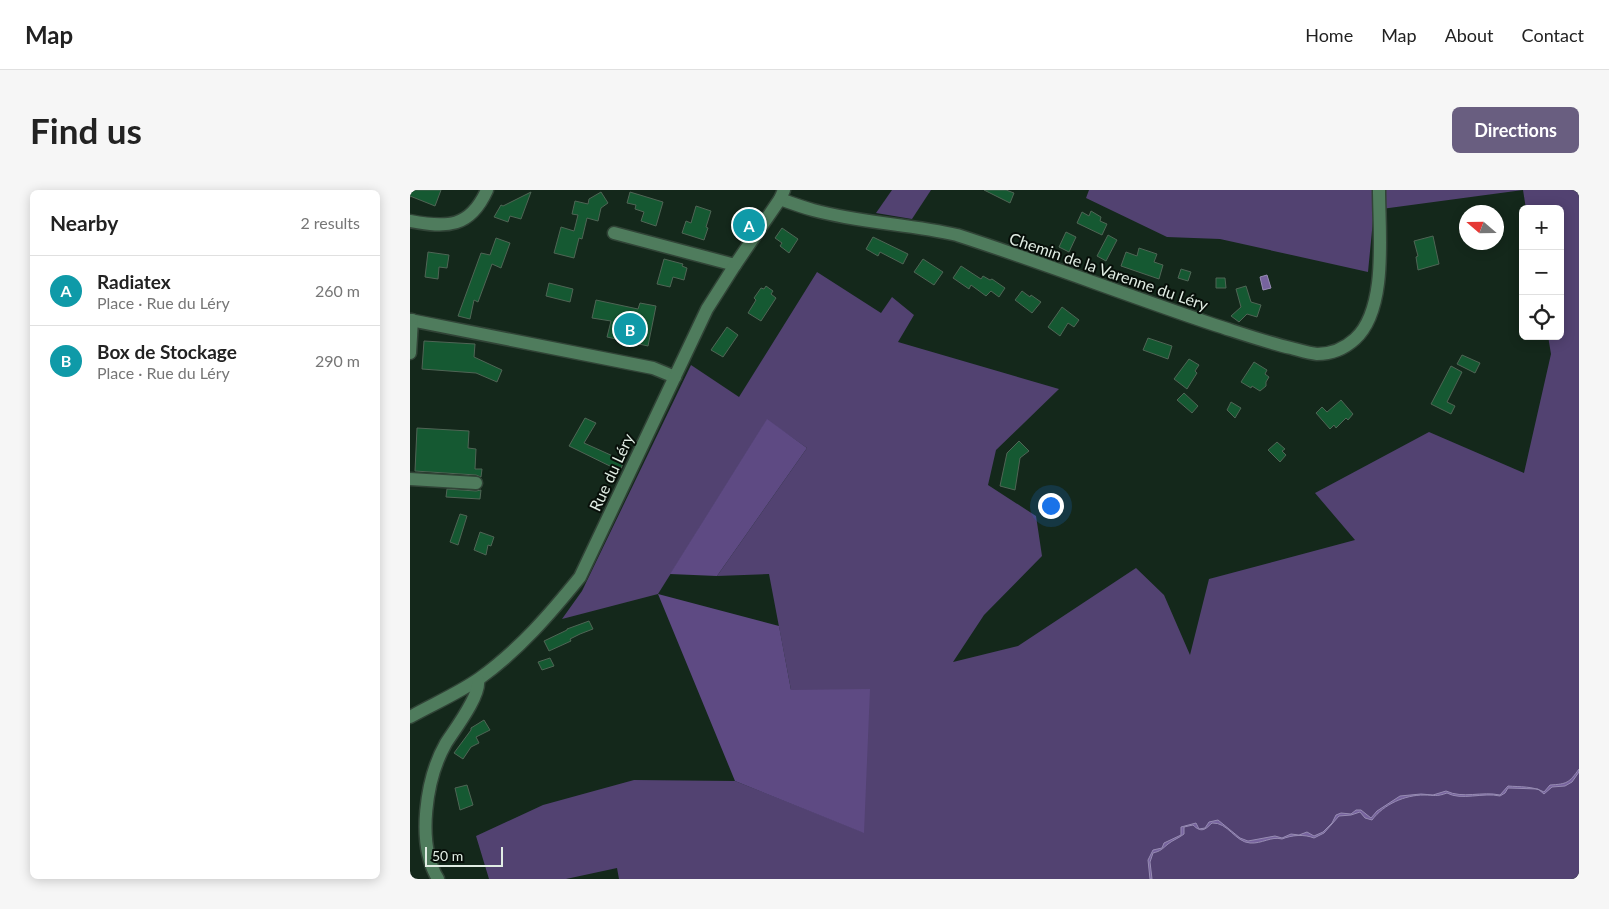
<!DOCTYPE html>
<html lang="en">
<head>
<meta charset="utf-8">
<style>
	body { margin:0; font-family:Lato,sans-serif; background:#f6f6f6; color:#222 }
	.controls { position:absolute; right:15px; top:15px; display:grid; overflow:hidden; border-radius:8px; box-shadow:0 2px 12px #0003 }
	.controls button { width:45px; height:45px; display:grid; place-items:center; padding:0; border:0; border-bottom:1px solid #e0e0e0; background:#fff; color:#222; font:25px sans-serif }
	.compass { position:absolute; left:1049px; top:15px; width:45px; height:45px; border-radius:50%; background:#fff; box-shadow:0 2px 12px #0003; rotate:290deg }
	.scale { position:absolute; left:15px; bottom:12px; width:78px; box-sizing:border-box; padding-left:5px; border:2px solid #e1ede4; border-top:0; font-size:14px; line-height:18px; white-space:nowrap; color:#e1ede4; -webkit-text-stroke:4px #070f09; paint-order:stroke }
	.you { position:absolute; left:640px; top:315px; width:18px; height:18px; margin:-12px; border:4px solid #fff; border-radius:50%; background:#1a73e8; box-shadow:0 0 0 8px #1a73e833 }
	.badge { display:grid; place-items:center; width:32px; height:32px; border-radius:50%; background:#695e80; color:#fff; font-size:16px; font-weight:700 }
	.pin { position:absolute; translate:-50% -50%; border:2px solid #fff; box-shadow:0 1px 5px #0006 }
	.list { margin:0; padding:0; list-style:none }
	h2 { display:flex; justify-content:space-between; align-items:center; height:65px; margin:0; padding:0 20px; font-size:21px }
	h2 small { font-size:16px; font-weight:400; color:#767676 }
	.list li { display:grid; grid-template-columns:32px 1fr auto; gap:15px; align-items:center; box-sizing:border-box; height:70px; padding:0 20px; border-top:1px solid #e0e0e0 }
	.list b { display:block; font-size:19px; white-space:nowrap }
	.list p { margin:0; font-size:16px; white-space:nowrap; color:#767676 }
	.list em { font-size:16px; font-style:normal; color:#767676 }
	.icon { flex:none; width:28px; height:28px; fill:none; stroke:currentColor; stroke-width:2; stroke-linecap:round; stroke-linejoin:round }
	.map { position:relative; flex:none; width:1169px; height:689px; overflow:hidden; border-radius:8px }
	header { display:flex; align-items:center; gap:30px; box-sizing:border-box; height:70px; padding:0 25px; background:#fff; border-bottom:1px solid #e0e0e0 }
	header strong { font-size:24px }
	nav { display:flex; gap:28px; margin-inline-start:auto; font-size:18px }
	.intro { display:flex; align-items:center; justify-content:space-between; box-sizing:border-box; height:120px; padding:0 30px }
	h1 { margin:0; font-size:35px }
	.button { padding:12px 22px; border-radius:8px; background:#695e80; color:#fff; font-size:18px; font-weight:700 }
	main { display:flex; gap:30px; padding:0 30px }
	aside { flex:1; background:#fff; border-radius:8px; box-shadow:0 2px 12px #0003 }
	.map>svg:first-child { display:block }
	.green { fill:#524271 }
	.forest { fill:#5e4a83 }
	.water { fill:#77639e; stroke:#978cb3 }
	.building { fill:#155932; stroke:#4f6555 }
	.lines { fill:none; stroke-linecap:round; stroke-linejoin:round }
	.minor-casing { stroke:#314437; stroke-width:15 }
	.minor { stroke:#4f7c5d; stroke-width:12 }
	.labels { text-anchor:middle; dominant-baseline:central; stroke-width:4; stroke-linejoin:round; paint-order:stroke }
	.street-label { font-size:16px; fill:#e1ede4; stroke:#070f09 }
</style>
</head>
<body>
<header>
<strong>Map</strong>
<nav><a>Home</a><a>Map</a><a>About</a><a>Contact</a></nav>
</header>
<div class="intro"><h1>Find us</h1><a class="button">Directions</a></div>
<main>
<aside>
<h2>Nearby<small>2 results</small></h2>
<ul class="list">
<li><span class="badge" style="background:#0f9aa8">A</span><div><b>Radiatex</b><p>Place · Rue du Léry</p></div><em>260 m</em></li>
<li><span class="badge" style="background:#0f9aa8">B</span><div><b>Box de Stockage</b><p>Place · Rue du Léry</p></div><em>290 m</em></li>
</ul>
</aside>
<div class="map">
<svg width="1169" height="689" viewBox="0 0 1169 689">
	<rect width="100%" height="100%" fill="#14281b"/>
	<g class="green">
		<path d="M482 0H521L502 29 466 23Z"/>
		<path d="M679 0H1169V689H209L207 678 156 689H79L66 646 133 615 224 590 325 591 453 642 381 500 359 384 307 386 397 258 357 230 248 404 152 429 172 401 281 175 329 207 407 82 471 123 482 107 504 125 488 152 649 199 586 260 578 295 626 326 632 366 574 425 543 472 608 456 726 378 754 405 780 465 799 389 945 350 905 303 1019 242 1114 283 1141 164 1138 146H1150V19H1116L1113 0 964 20 958 82 810 49 757 47 676 8Z"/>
	</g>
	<g class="forest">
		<path d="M357 229 397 258 307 386 260 384Z"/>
		<path d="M248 404 369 436 381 500 460 499 454 643 325 591Z"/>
	</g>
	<g class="water">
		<path d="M857 85 861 98 853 100 850 87Z"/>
		<path d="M1169 579V582L1162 592 1155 596 1142 597 1134 604 1128 599 1098 598 1095 603 1090 606C1074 602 1051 611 1037 603 1026 607 1025 605 1014 605 995 605 974 614 962 630L955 628 950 622 941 625 929 626 914 643 904 648C894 644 882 645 872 649 861 646 852 654 840 653 825 652 818 632 802 633 795 640 791 643 783 635L774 637V644C769 648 763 650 758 654 752 659 751 661 743 663L740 672 742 689H740L738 670 743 660 752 658 754 653 771 645V637L786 633 789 639 795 638 799 632 808 630 830 648 838 651 865 646 872 648 881 644 889 645 897 642 904 646 913 642 922 633 926 625 931 623 941 624 946 620H951L961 628 967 621 990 606 1011 604 1023 605 1036 601C1053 609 1072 601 1090 605L1098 596C1110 597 1123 596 1134 602L1140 595C1157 594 1159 593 1169 579Z"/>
	</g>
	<g class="building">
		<path d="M0 0H31L25 16 0 6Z"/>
		<path d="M574 0H596L604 3 600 13Z"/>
		<path d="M121 2 111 29 100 26 98 32 84 27 91 15 93 16Z"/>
		<path d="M191 2 198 13 191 18 188 31 177 28 172 49 169 48 164 68 144 63 151 37 164 41 168 25 162 24 165 11 178 14 179 9Z"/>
		<path d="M220 2 253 12 246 36 231 31 234 22 225 19 226 15 217 13Z"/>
		<path d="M286 16 301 21 296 37 298 38 294 50 272 43 276 31 281 33Z"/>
		<path d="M681 21 691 27 690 31 697 34 692 45 667 33 672 22 679 26Z"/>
		<path d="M372 38 388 49 379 63 370 56 372 53 365 48Z"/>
		<path d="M656 42 666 47 659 62 649 57Z"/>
		<path d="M698 45 707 50 696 71 687 66Z"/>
		<path d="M1023 46 1029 74 1008 80 1006 67 1008 66 1004 51Z"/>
		<path d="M463 47 498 64 493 74 470 62 468 66 456 59Z"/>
		<path d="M86 48 100 53 91 78 82 74 68 112 64 110 60 129 48 126 71 63 80 65Z"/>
		<path d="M729 58 747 64 744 72 753 75 749 89 711 76 716 62 727 66Z"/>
		<path d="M18 62 39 65 37 78 29 77 28 89 15 87Z"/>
		<path d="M254 69 273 74 272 76 277 78 274 90 263 87 260 97 247 94Z"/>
		<path d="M513 69 533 82 524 95 504 82Z"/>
		<path d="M551 76 571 89 573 86 580 90 582 89 595 98 589 107 581 101 576 106 561 95 559 99 543 88Z"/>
		<path d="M771 79 781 82 778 91 768 88Z"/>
		<path d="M806 88H815L816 98H806Z"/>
		<path d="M139 93 163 99 160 112 136 106Z"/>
		<path d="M356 96 363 101 361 104 366 108 351 131 338 123 346 110 344 108 351 98 354 99Z"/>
		<path d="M836 96 841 112 851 115 847 127 837 124 829 132 821 126 831 117 826 99Z"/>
		<path d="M612 101 620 107 621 105 631 112 622 123 605 110Z"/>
		<path d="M186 110 228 119 230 113 246 116 238 156 197 147 201 131 182 128Z"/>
		<path d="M652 117 669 130 664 137 658 133 650 146 638 137Z"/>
		<path d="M317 137 328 145 313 167 301 160Z"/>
		<path d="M738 148 762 156 758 169 733 160Z"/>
		<path d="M14 151 65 154 64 167 92 180 87 192 66 183 12 179Z"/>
		<path d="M1052 165 1070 173 1065 183 1047 174Z"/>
		<path d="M779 169 789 175 785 181 787 183 777 199 764 189Z"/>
		<path d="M844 172 857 180 855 184 859 187 856 192V196L850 201 842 196 841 198 831 192Z"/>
		<path d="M1041 176 1052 182 1037 212 1045 216 1041 224 1021 214Z"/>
		<path d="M774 203 788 216 782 223 767 210Z"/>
		<path d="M931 210 943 224 938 230 936 228 926 238 924 235 920 239 906 223 912 217 917 222Z"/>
		<path d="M821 212 831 218 825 228 817 220Z"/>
		<path d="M175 228 186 233 174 253 214 271 210 281 159 256Z"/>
		<path d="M7 238 59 241 58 258 66 259 65 279H72L71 287 66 285 5 281Z"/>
		<path d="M609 251 619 261 610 268 605 300 590 296 597 263Z"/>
		<path d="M867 252 875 259 872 261 876 265 870 272 858 260Z"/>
		<path d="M37 299 66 301 71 300 70 309 36 307Z"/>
		<path d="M50 324 57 326 48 355 40 352Z"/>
		<path d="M70 342 84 347 81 356 78 355 76 365 64 360Z"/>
		<path d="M179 431 183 439 170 444 160 449 161 451 139 461 134 451 157 440V439Z"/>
		<path d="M140 468 144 476 132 480 128 472Z"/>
		<path d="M74 530 80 540 66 547 69 553 61 557 53 569 44 563 61 540V538Z"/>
		<path d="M57 595 63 615 50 620 45 598Z"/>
	</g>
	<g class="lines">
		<g class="minor-casing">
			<g id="minor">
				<path d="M370 9C381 13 392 17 403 20 450 33 500 34 547 45 634 73 718 106 805 135 830 143 855 152 881 158 889 160 898 163 907 164 921 164 934 159 945 149 978 119 969 42 969 0"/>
				<path d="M0 31C37 38 60 38 77 0"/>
				<path d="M204 43 325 75"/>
				<path d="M0 130 243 178 265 187"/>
				<path d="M0 163 2 130"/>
				<path d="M0 289 66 293"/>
				<path d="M0 527C23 514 49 503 70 488 109 460 140 424 170 387L297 119 325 75 370 9 374 0"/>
				<path d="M28 689C6 653 16 588 36 553 45 539 71 505 68 490"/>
			</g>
		</g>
		<use href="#minor" class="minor"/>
	</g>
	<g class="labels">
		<g class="street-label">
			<text transform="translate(699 81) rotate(19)">Chemin de la Varenne du Léry</text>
			<text transform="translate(201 282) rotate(-65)">Rue du Léry</text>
		</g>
	</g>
</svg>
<div class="controls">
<button>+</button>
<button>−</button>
<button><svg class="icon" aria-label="locate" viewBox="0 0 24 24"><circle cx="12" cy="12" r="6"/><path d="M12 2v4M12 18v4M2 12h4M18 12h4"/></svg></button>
</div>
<svg class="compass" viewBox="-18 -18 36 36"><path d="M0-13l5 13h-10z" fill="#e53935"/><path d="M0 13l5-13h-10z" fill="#767676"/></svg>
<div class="scale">50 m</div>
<div class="you"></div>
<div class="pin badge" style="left:339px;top:35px;background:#0f9aa8">A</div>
<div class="pin badge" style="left:220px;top:139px;background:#0f9aa8">B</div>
</div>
</main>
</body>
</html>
